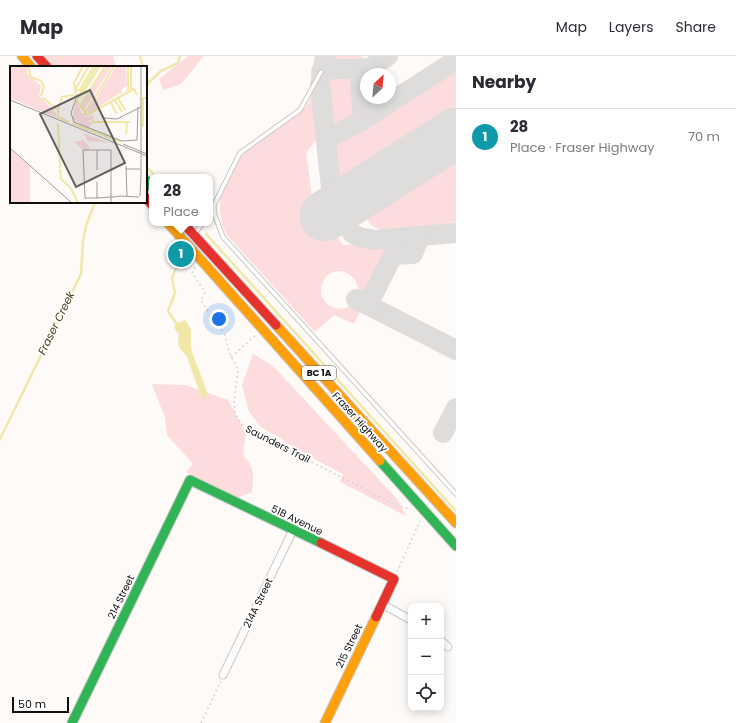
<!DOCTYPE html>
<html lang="en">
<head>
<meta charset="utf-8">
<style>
	body { margin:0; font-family:Poppins,sans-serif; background:#f7f7f7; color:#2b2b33 }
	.controls { position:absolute; right:12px; bottom:12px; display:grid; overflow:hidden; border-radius:8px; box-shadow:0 2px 10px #0003 }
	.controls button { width:36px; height:36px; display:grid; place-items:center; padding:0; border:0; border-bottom:1px solid #e1e1e2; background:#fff; color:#2b2b33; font:20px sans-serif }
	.compass { position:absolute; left:360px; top:12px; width:36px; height:36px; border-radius:50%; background:#fff; box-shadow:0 2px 10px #0003; rotate:26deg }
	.scale { position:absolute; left:12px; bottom:10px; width:57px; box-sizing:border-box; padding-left:4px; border:2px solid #100e0d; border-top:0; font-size:11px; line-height:14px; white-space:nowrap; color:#100e0d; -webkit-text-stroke:3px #fff; paint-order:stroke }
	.you { position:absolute; left:219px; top:263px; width:14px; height:14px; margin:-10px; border:3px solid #fff; border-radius:50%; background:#1a73e8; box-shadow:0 0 0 6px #1a73e833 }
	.badge { display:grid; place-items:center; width:26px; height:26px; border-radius:50%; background:#d93025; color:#fff; font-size:13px; font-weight:700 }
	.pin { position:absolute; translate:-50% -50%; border:2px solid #fff; box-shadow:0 1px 4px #0006 }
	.popup { position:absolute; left:149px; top:118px; width:64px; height:52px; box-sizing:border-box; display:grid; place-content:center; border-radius:8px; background:#fff; filter:drop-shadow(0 1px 3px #0005); font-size:13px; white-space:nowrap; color:#7c7c81 }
	.popup b { font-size:15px; color:#2b2b33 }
	.popup::after { content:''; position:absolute; left:50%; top:100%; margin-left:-8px; border:8px solid transparent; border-top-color:#fff }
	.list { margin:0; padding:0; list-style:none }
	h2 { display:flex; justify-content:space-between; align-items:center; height:52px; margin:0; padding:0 16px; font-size:17px }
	h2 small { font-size:13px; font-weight:400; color:#7c7c81 }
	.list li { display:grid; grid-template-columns:26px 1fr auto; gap:12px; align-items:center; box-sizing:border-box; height:56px; padding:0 16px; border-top:1px solid #e1e1e2 }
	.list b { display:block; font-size:15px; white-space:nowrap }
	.list p { margin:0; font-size:13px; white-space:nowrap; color:#7c7c81 }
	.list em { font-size:13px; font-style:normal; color:#7c7c81 }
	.icon { flex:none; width:22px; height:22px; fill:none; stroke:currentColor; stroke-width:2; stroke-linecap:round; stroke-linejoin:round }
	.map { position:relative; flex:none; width:456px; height:667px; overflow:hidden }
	header { display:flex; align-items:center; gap:24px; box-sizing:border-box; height:56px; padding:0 20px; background:#fff; border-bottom:1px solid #e1e1e2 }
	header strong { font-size:19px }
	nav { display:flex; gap:22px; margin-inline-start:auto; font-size:14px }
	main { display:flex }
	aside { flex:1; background:#fff }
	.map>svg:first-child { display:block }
	.green { fill:#fddcde }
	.water { fill:#f1e8a8 }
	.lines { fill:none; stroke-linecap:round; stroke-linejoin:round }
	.stream { stroke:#f1e8a8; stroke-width:2.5 }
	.taxiway { stroke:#dfdcdc; stroke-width:20 }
	.runway { stroke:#dfdcdc; stroke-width:51 }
	.lane-casing { stroke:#cac8c6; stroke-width:5.5 }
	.street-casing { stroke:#cac8c6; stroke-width:9 }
	.fast-casing { stroke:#cac8c6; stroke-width:11 }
	.slow-casing { stroke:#cac8c6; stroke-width:11 }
	.jam-casing { stroke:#cac8c6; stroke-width:11 }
	.path { stroke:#d5d5d4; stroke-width:1.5; stroke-dasharray:2 3; stroke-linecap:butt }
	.lane { stroke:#fffefe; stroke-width:3.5 }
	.street { stroke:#fffefe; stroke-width:7 }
	.fast { stroke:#30b455; stroke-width:9 }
	.slow { stroke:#ff9f0a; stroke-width:9 }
	.jam { stroke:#e5322d; stroke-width:9 }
	.labels { text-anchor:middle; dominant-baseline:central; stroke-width:4; stroke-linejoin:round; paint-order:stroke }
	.shield { fill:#fff; stroke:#585656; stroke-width:1 }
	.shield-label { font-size:9px; font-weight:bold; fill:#100e0d }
	.street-label { font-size:10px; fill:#100e0d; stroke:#fff }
	.water-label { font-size:11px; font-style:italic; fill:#45411a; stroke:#fff }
	.inset-river { fill:none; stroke:#f1e8a8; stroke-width:2 }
	.inset-road { fill:none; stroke:#9e9c9a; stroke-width:1 }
	.view { fill:#63615f; fill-opacity:0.15; stroke:#63615f; stroke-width:2 }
	.inset-edge { fill:none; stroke:#100e0d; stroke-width:2 }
</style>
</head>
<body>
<header>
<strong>Map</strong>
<nav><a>Map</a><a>Layers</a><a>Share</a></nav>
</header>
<main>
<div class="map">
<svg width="456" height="667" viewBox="0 0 456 667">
	<rect width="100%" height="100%" fill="#fdfaf8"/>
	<g class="green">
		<path d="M38 0H113L116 11H47Z"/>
		<path d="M188 0H204L181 28 163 34 159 23Z"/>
		<path d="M331 0H361L365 2 356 9 330 6Z"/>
		<path d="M456 8V61L354 126 340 123C334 115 327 92 335 84Z"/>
		<path d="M335 17H346L353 23 356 59 332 76 328 75 325 24Z"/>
		<path d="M315 34 321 78 306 97 312 141 343 189 388 187 390 193 365 241 358 238C361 217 332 205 323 226 313 246 340 262 355 246L363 250 354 268 334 259 315 276 226 178C211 145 225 117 248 92L298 57 306 51Z"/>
		<path d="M456 91V166L437 172 384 176 371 169 364 159 367 148Z"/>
		<path d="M253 298 273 310 398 444 406 460 340 426 343 418 318 405 261 371 249 356 242 329Z"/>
		<path d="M152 328 186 329 228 344 246 377 243 399C255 413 254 418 252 436L238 442 186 416 193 408 167 379 165 362Z"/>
	</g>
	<path class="water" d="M184 264 186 265 191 274V293L195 304 207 336 206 342 201 340 187 301 179 291 178 286 179 279 174 271 176 268Z"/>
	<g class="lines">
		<g class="stream">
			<path d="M140 0 143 11"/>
			<path d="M146 20 148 27 146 34"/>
			<path d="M148 27 161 15 178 7 180 0"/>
			<path d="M146 110 156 121"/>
			<path d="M206 178 456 455"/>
			<path d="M176 212 172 222 175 237 168 255 178 270"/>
			<path d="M0 383 81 218 83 184 86 170 95 146"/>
		</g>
		<g class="taxiway">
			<path d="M325 0 320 29 331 132 334 138 341 143 353 142"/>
			<path d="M359 13 363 64"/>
			<path d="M321 16 332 13H368L388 0"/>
			<path d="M326 83 363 64 456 4"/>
			<path d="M353 142 345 151 344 164 352 177 359 181 375 184 456 177"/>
			<path d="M356 243 456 294"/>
			<path d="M373 251 369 247 393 199 413 198 420 180"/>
			<path d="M443 377 456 352"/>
		</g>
		<path class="runway" d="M325 160 456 77"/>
		<g class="lane-casing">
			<g id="lane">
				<path d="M321 16 300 54 240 97 214 149V157L223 181 456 438"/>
				<path d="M210 158 213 150"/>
				<path d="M195 177 203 167"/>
			</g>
		</g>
		<g class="street-casing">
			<g id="street">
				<path d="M382 548 411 564"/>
				<path d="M441 584 448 591"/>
				<path d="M223 619 293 474"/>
			</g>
		</g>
		<g class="fast-casing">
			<g id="fast">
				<path d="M146 124 152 131"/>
				<path d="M380 405 456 490"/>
				<path d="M72 667 190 424 321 487"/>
			</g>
		</g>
		<g class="slow-casing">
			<g id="slow">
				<path d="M22 0 31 11"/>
				<path d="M168 167 380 405"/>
				<path d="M276 269 456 467"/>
				<path d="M325 667 376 561"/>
			</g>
		</g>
		<g class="jam-casing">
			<g id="jam">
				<path d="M37 0 47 11"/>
				<path d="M146 142 152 149"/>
				<path d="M183 167 276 269"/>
				<path d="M321 487 394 523 376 561"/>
			</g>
		</g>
		<g class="path">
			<path d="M195 211 192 217 205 236 201 245 225 279 229 296 238 314 234 345 235 358 244 371 397 450 410 453"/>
			<path d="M231 301 256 279"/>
			<path d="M397 516 420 465"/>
			<path d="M201 667 221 625"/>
		</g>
		<use href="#lane" class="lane"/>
		<use href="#street" class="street"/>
		<use href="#fast" class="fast"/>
		<use href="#slow" class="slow"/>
		<use href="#jam" class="jam"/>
	</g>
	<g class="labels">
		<rect class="shield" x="302" y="310" width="34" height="14" rx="3"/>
		<g class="shield-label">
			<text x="319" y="317">BC 1A</text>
		</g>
		<g class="street-label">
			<text transform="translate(360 366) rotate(48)">Fraser Highway</text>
			<text transform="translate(278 388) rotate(27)">Saunders Trail</text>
			<text transform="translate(297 464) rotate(26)">51B Avenue</text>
			<text transform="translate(121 541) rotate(-64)">214 Street</text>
			<text transform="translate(258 547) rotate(-64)">214A Street</text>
			<text transform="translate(349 590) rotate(-64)">215 Street</text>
		</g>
		<g class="water-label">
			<text transform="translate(56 267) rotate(-64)">Fraser Creek</text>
		</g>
	</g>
	<g transform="translate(10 10)">
		<rect width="137" height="137" fill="#fdfaf8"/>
		<path d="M0 0H17V7L31 20 29 30 45 45 47 52 0 32ZM96 0H102L74 44 71 40ZM106 0H116L117 20 112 23V29L110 27 79 47 78 45ZM66 35 72 47 77 51 83 49V55L79 54 77 56H83L79 62 62 53ZM73 67 76 68 99 77 78 75ZM73 74 80 81 79 84H73L64 76ZM0 83 20 100V137H0Z" fill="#fddcde"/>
		<path class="inset-river" d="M18 0 21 11 31 15 34 20 31 30M73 0 64 17 67 35 77 49 124 23 127 29M65 24H70L84 0M65 24 79 0M121 24V0M118 26V0M67 29 70 28 87 0M32 31 47 43M108 32 115 44M66 33 71 30 90 0M105 34 112 46M101 37 107 48M70 40 95 0M74 49 104 0M59 56 48 51V44L52 31 64 29M82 56H120M48 57 50 102M62 57 111 76M133 61V32H137M116 68 117 56M50 103 51 113 61 122 68 137"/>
		<path class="inset-road" d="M66 33 61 47 64 56 112 75 127 74 128 41M0 34 137 90M94 52 107 53 131 41M113 78 137 88M0 82 62 137M87 84V104M116 100 117 130M116 103H130M131 109V0M87 116V132M130 130 131 109M101 137V84H73L75 132H87L101 131H104L110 130 129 131"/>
		<path class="view" d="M80 24 115 97 66 121 30 48Z"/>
		<rect width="137" height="137" class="inset-edge"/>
	</g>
</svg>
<div class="controls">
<button>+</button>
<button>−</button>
<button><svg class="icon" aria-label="locate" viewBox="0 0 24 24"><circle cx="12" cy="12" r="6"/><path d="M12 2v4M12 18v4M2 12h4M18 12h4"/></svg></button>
</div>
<svg class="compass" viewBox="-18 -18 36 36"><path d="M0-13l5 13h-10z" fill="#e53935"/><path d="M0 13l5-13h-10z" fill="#7c7c81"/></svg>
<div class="scale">50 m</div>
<div class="you"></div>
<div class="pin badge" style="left:181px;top:198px;background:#0f9aa8">1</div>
<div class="popup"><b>28</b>Place</div>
</div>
<aside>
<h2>Nearby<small></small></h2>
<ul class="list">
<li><span class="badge" style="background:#0f9aa8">1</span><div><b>28</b><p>Place · Fraser Highway</p></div><em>70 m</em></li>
</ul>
</aside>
</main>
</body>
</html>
